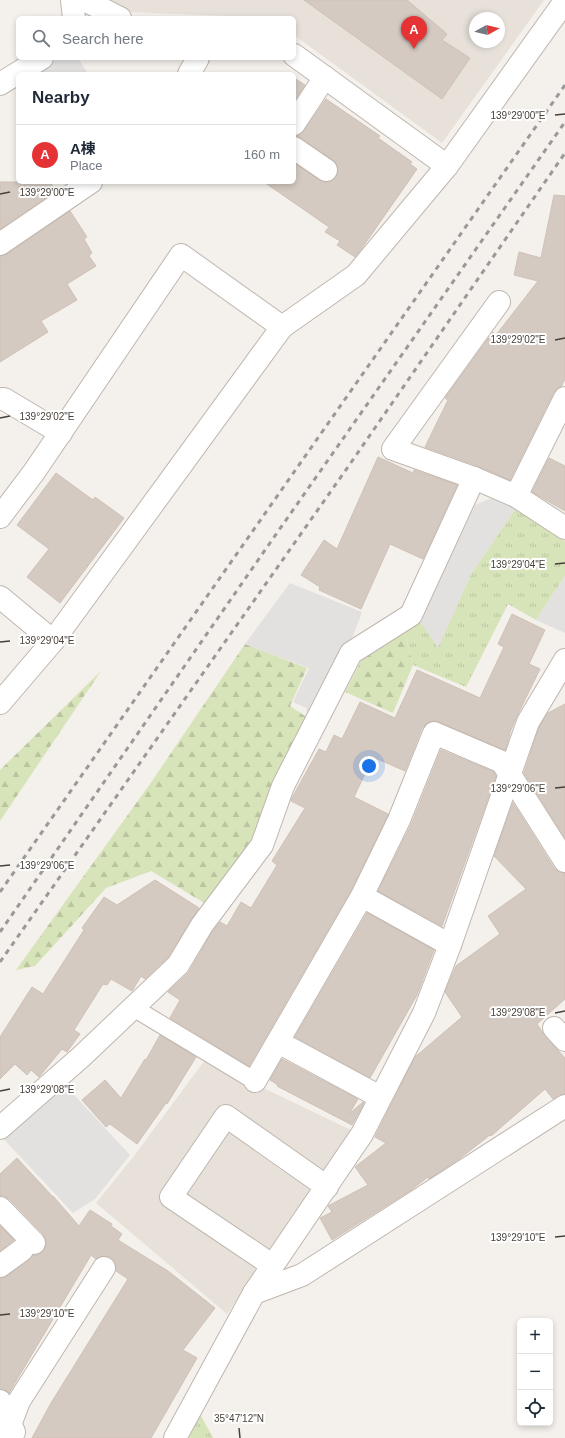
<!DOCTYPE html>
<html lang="en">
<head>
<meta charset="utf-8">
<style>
	body { margin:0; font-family:Arial,"Noto Sans JP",sans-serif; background:#f2f2f3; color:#1f2937 }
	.controls { position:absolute; right:12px; bottom:12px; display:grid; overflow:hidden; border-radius:6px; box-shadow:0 2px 6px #0003 }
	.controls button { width:36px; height:36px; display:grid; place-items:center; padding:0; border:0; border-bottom:1px solid #e0e1e3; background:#fff; color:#1f2937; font:20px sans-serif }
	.compass { position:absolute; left:469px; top:12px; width:36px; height:36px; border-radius:50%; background:#fff; box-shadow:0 2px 6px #0003; rotate:82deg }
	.you { position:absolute; left:369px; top:766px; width:14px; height:14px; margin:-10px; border:3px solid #fff; border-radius:50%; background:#1a73e8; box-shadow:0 0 0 6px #1a73e833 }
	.badge { display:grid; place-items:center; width:26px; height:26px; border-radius:50%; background:#e43235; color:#fff; font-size:13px; font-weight:700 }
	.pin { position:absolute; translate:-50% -33px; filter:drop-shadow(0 1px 2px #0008) }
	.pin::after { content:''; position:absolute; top:21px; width:14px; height:12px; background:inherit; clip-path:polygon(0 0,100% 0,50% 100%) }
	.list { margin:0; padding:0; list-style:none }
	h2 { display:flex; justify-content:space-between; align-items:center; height:52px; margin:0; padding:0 16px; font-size:17px }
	h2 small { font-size:13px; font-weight:400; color:#747a83 }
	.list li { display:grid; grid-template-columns:26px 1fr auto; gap:12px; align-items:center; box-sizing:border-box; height:60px; padding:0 16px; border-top:1px solid #e0e1e3 }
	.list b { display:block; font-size:15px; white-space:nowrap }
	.list p { margin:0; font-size:13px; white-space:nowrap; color:#747a83 }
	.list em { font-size:13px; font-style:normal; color:#747a83 }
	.icon { flex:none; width:22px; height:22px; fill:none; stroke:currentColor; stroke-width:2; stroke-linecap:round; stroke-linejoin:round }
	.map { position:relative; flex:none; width:565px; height:1438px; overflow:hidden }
	.search { position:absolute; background:#fff; box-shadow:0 2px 6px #0003; left:16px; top:16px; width:280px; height:44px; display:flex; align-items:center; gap:10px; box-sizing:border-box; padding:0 14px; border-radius:6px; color:#747a83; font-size:15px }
	.panel { position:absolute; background:#fff; box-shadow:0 2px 6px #0003; left:16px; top:72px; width:280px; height:112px; border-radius:6px }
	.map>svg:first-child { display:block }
	.residential { fill:#e7e1da; fill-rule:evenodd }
	.grass { fill:url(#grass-tufts) }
	.forest { fill:url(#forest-firs) }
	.parking { fill:#e3e1df }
	.building { fill:#d4cac2; stroke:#cfc1b6 }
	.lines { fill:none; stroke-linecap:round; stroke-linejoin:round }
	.service-casing { stroke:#bfb6af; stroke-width:19 }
	.minor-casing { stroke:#bfb6af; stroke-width:24 }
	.service { stroke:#fff; stroke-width:17 }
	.minor { stroke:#fff; stroke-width:22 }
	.rail { stroke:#999; stroke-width:3; stroke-dasharray:5 5; stroke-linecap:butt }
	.ticks { fill:none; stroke:#48403a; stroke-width:1.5 }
	.ticks-label { font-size:10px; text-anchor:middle; fill:#48403a; stroke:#fff; stroke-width:4; stroke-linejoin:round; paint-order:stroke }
</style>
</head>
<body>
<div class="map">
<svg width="565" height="1438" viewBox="0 0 565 1438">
	<defs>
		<pattern id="grass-tufts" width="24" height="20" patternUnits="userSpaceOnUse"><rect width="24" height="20" fill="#d7e4b9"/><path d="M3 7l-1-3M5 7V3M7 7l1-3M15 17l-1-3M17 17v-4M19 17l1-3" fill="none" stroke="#bac5a0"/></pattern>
		<pattern id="forest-firs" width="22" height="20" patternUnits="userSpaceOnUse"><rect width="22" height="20" fill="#d7e4b9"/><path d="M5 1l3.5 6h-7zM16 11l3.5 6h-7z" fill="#bac5a0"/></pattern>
	</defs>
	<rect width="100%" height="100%" fill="#f4f0eb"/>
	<g class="residential">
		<path d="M104 0H544L442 143 294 35V18H240L230 16 129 12ZM475 18H499V42H475Z"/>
		<path d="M205 1060 351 1130 227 1314 96 1203 134 1156Z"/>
	</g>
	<g class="grass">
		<path d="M516 508 565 541V576L536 620 508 604 466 687 413 665 404 630 420 621 438 647 471 574Z"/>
		<path d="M200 1414 213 1438H188Z"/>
	</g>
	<g class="forest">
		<path d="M404 630 413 665 393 713 345 692 364 655Z"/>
		<path d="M245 644 307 668 290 706 308 718 257 836 206 904 151 871 106 888 35 966 16 970 150 784Z"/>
		<path d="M101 671 0 821V770Z"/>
	</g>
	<g class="parking">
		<path d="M59 58H78L88 74H35L34 73Z"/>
		<path d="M494 497 516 508 471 574 438 648 420 621 475 505Z"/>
		<path d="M565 576V633L536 620Z"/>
		<path d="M290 583 362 612 352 639 308 718 306 708 293 702 309 668 245 644Z"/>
		<path d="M64 1084 130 1155 95 1199 73 1213 1 1136Z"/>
	</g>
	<g class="building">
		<path d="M304 0H407L447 34 442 40 470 58 442 99Z"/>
		<path d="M294 78 305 85 294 101Z"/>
		<path d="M326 99 380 136 378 138 412 162 410 164 417 169 362 248 355 257 337 245 340 241 325 232 329 227 264 182H294V163L319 180 325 182 331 181 336 177 338 171 337 164 333 160 301 138 296 136 300 135 304 131Z"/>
		<path d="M0 182H50L56 191 0 229Z"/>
		<path d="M554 195 565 196V379L561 387 554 392 510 480 478 466 425 447 448 400 445 398 493 332 496 335 538 281 514 275 519 252 541 258Z"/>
		<path d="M70 211 87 237 84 239 92 253 89 256 96 266 67 284 77 300 41 321 48 332 0 362V256L7 254Z"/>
		<path d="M378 457 413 473 414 470 457 485 423 559 390 544 361 609 319 590 320 587 301 575 324 540 337 549Z"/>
		<path d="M549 458 565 466V511L532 492Z"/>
		<path d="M56 473 93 500 95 497 124 518 60 603 27 577 49 549 17 525Z"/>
		<path d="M512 614 545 630 529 664 540 669 516 718 509 735 510 734 505 750 439 722 433 721 427 723 422 728 405 771 373 757 354 797 388 814V815L351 890 249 1066 170 1018 180 1000 168 992 189 972 212 932 220 922 227 926 241 902 251 908 277 865 272 861 305 808 291 801 293 796 319 749 326 752 334 735 342 739 360 702 395 718 417 670 480 698 504 647 498 644Z"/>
		<path d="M565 704V838L524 773 539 727 548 713Z"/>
		<path d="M441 750 494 772 496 776 442 926 378 891 411 825Z"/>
		<path d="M513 803 554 868 559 872 565 873V999L537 1024 545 1036 565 1058V1094L559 1095 553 1099 545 1089 491 1136 490 1135 459 1159 429 1179 428 1177 411 1190 332 1240 320 1218 332 1212 328 1206 368 1185 355 1167 386 1143 375 1137 415 1057 462 1017 445 992 456 966 500 934 488 916 526 889 494 856Z"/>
		<path d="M155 880 199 908 168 957 145 979 141 976 132 991 111 979 107 985 103 984 74 1030 80 1034 67 1052 62 1049 39 1077 31 1070 27 1075 15 1064 0 1079V1037L32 987 43 994 84 930 82 928 104 897 117 905Z"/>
		<path d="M367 913 434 950 417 995 370 1078 295 1037Z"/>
		<path d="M160 1035 196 1057 167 1104 166 1103 137 1144 110 1124 106 1127 82 1100 105 1080 121 1098 145 1059 146 1060Z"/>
		<path d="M282 1059 358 1099 349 1114 363 1102 364 1103 352 1125 277 1086 278 1085 270 1080Z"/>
		<path d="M17 1158 53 1197V1196L79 1226 90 1210 112 1224 111 1226 122 1234 118 1240 168 1271 215 1308 183 1350 197 1358 151 1438H32L51 1403 128 1279 116 1271 115 1263 110 1257 104 1256 96 1259 91 1255 9 1393 7 1391 0 1389V1278L7 1276 29 1260 33 1255H37L42 1252 46 1246V1240L43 1234 9 1199 4 1196H0V1174Z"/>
		<path d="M0 1226 14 1240 0 1251Z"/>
	</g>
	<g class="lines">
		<g class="service-casing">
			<path id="service" d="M134 1008 255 1081"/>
		</g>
		<g class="minor-casing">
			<g id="minor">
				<path d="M72 0 74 18"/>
				<path d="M84 0 120 18"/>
				<path d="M294 55 447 166"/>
				<path d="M189 74 198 58"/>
				<path d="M0 84 42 58"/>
				<path d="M294 124 325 77"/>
				<path d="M294 148 326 170"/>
				<path d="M0 244 91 182"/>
				<path d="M0 399H4L61 433"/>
				<path d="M474 478 393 449 499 302"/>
				<path d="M516 496 565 398"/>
				<path d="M0 517 34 472 181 255 282 327"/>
				<path d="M0 597 53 641"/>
				<path d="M0 703 53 641 282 327 356 275 447 166 565 1"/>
				<path d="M362 896 450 945"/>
				<path d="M554 1028 565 1040"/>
				<path d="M278 1042 380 1097"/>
				<path d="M255 1081 362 896 399 820 434 733 502 762 565 861"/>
				<path d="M0 1128 81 1057 178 965 202 925 262 845 283 786 351 653 411 615 474 478 516 496 565 528"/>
				<path d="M0 1208 34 1243"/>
				<path d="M272 1265 171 1197 226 1116 327 1187"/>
				<path d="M0 1266 22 1250"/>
				<path d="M254 1293 302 1275 565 1106"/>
				<path d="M0 1401 14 1432"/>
				<path d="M5 1438 19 1401 104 1268"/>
				<path d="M175 1438 254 1293 362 1134 424 1013 450 945 528 722 565 660"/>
			</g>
		</g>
		<use href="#service" class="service"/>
		<use href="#minor" class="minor"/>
		<g class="rail">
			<path d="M0 892 565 85"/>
			<path d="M0 932 272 540 565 122"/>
			<path d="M0 962 350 464 565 153"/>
		</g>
	</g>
	<path class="ticks" d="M555 115 565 114M0 194 10 192M555 340 565 338M0 418 10 416M555 564 565 563M0 642 10 641M555 788 565 787M0 866 10 865M555 1013 565 1011M0 1091 10 1089M555 1237 565 1236M0 1315 10 1314M239 1428 240 1438"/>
	<g class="ticks-label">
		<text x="518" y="119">139°29'00"E</text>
		<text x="47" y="196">139°29'00"E</text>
		<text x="518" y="343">139°29'02"E</text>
		<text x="47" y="420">139°29'02"E</text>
		<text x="518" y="568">139°29'04"E</text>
		<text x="47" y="644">139°29'04"E</text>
		<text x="518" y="792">139°29'06"E</text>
		<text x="47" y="869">139°29'06"E</text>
		<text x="518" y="1016">139°29'08"E</text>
		<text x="47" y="1093">139°29'08"E</text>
		<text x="518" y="1241">139°29'10"E</text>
		<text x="47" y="1317">139°29'10"E</text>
		<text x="239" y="1422">35°47'12"N</text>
	</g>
</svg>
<div class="controls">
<button>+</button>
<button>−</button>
<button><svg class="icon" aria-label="locate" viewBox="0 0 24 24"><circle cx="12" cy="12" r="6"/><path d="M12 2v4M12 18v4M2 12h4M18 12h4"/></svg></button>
</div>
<svg class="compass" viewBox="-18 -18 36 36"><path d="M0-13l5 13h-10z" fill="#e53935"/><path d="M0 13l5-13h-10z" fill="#747a83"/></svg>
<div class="you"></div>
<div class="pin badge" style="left:414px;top:49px">A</div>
<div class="search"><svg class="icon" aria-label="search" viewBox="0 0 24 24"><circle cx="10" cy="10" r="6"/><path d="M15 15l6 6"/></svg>Search here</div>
<section class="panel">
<h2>Nearby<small></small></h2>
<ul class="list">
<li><span class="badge">A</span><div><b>A棟</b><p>Place</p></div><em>160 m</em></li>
</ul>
</section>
</div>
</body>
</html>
